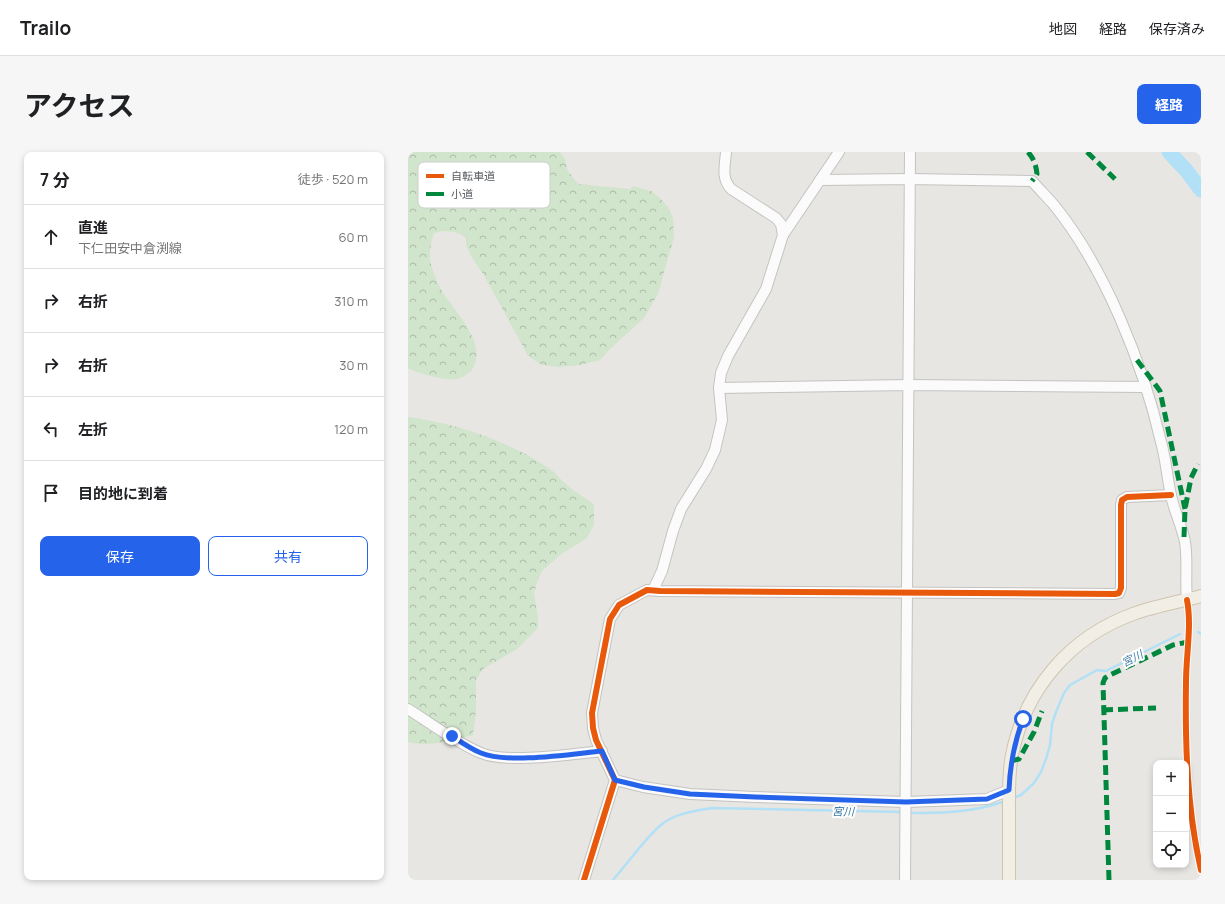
<!DOCTYPE html>
<html lang="ja">
<head>
<meta charset="utf-8">
<style>
	body { margin:0; font-family:Manrope,"Noto Sans JP",sans-serif; background:#f6f6f6; color:#202124 }
	.controls { position:absolute; right:12px; bottom:12px; display:grid; overflow:hidden; border-radius:8px; box-shadow:0 2px 6px #0003 }
	.controls button { width:36px; height:36px; display:grid; place-items:center; padding:0; border:0; border-bottom:1px solid #e0e0e0; background:#fff; color:#202124; font:20px sans-serif }
	.stop { position:absolute; width:12px; height:12px; margin:-9px; border:3px solid #2563eb; border-radius:50%; background:#fff }
	.stop.end { background:#2563eb; border-color:#fff; box-shadow:0 1px 4px #0008 }
	.list { margin:0; padding:0; list-style:none }
	h2 { display:flex; justify-content:space-between; align-items:center; height:52px; margin:0; padding:0 16px; font-size:17px }
	h2 small { font-size:13px; font-weight:400; color:#757577 }
	.list li { display:grid; grid-template-columns:26px 1fr auto; gap:12px; align-items:center; box-sizing:border-box; height:64px; padding:0 16px; border-top:1px solid #e0e0e0 }
	.list b { display:block; font-size:15px; white-space:nowrap }
	.list p { margin:0; font-size:13px; white-space:nowrap; color:#757577 }
	.list em { font-size:13px; font-style:normal; color:#757577 }
	.actions { display:flex; gap:8px; padding:12px 16px }
	.actions a { flex:1; padding:9px 0; border:1px solid #2563eb; border-radius:8px; text-align:center; font-size:14px; color:#2563eb }
	.actions .main { background:#2563eb; color:#fff }
	.icon { flex:none; width:22px; height:22px; fill:none; stroke:currentColor; stroke-width:2; stroke-linecap:round; stroke-linejoin:round }
	.map { position:relative; flex:none; width:793px; height:728px; overflow:hidden; border-radius:8px }
	header { display:flex; align-items:center; gap:24px; box-sizing:border-box; height:56px; padding:0 20px; background:#fff; border-bottom:1px solid #e0e0e0 }
	header strong { font-size:19px }
	nav { display:flex; gap:22px; margin-inline-start:auto; font-size:14px }
	.intro { display:flex; align-items:center; justify-content:space-between; box-sizing:border-box; height:96px; padding:0 24px }
	h1 { margin:0; font-size:28px }
	.button { padding:10px 18px; border-radius:8px; background:#2563eb; color:#fff; font-size:14px; font-weight:700 }
	main { display:flex; gap:24px; padding:0 24px }
	aside { flex:1; background:#fff; border-radius:8px; box-shadow:0 2px 6px #0003 }
	.map>svg:first-child { display:block }
	.forest { fill:url(#forest-crowns) }
	.lines { fill:none; stroke-linecap:round; stroke-linejoin:round }
	.stream { stroke:#b2e0f6; stroke-width:2.5 }
	.river { stroke:#b2e0f6; stroke-width:15 }
	.minor-casing { stroke:#c3c3c2; stroke-width:12 }
	.major-casing { stroke:#d0c4af; stroke-width:14 }
	.minor { stroke:#fcfbfb; stroke-width:10 }
	.major { stroke:#f1eee5; stroke-width:12 }
	.quiet { stroke:#00873e; stroke-width:5; stroke-dasharray:10 5; stroke-linecap:butt }
	.cycleway-casing { stroke:#fff; stroke-width:8 }
	.cycleway { stroke:#e8590c; stroke-width:6 }
	.route { stroke:#2563eb; stroke-width:5 }
	.labels { text-anchor:middle; dominant-baseline:central; stroke-width:4; stroke-linejoin:round; paint-order:stroke }
	.water-label { font-size:11px; font-style:italic; fill:#3879a6; stroke:#fff }
	.key { fill:#fff; stroke:#cdcecf; stroke-width:1 }
	.key-label { font-size:11px; fill:#585c60 }
</style>
</head>
<body>
<header>
<strong>Trailo</strong>
<nav><a>地図</a><a>経路</a><a>保存済み</a></nav>
</header>
<div class="intro"><h1>アクセス</h1><a class="button">経路</a></div>
<main>
<aside>
<h2>7 分<small>徒歩 · 520 m</small></h2>
<ul class="list">
<li><svg class="icon" aria-label="ahead" viewBox="0 0 24 24"><path d="M12 20V5M6 11l6-6 6 6"/></svg><div><b>直進</b><p>下仁田安中倉渕線</p></div><em>60 m</em></li>
<li><svg class="icon" aria-label="right" viewBox="0 0 24 24"><path d="M7 20v-9h11M14 6l5 5-5 5"/></svg><div><b>右折</b></div><em>310 m</em></li>
<li><svg class="icon" aria-label="right" viewBox="0 0 24 24"><path d="M7 20v-9h11M14 6l5 5-5 5"/></svg><div><b>右折</b></div><em>30 m</em></li>
<li><svg class="icon" aria-label="left" viewBox="0 0 24 24"><path d="M17 20v-9H6M10 6l-5 5 5 5"/></svg><div><b>左折</b></div><em>120 m</em></li>
<li><svg class="icon" aria-label="arrive" viewBox="0 0 24 24"><path d="M6 21V4h12l-3 4 3 4H6"/></svg><div><b>目的地に到着</b></div></li>
</ul>
<div class="actions"><a class="main">保存</a><a>共有</a></div>
</aside>
<div class="map">
<svg width="793" height="728" viewBox="0 0 793 728">
	<defs>
		<pattern id="forest-crowns" width="20" height="18" patternUnits="userSpaceOnUse"><rect width="20" height="18" fill="#d1e4cc"/><path d="M2 6a3 3 0 1 1 6 0M12 15a3 3 0 1 1 6 0" fill="none" stroke="#acbca9"/></pattern>
	</defs>
	<rect width="100%" height="100%" fill="#e8e6e2"/>
	<g class="forest">
		<path d="M0 0H152L157 7 159 17 165 26 171 32 222 37 225 34 243 39 251 45 260 55 265 66 266 85 250 142 236 166 202 197 192 208 172 213 151 215 134 213 120 204 77 125 63 104 58 93V85C47 79 38 77 26 81 22 93 20 104 24 116 27 124 30 132 34 139 45 158 76 187 67 211 66 214 65 217 63 219 61 221 58 223 55 225 44 232 12 222 0 216Z"/>
		<path d="M0 265C48 271 107 291 146 320 150 324 154 329 159 333 168 341 177 345 186 353V373L179 386 152 403 134 419 129 431 126 441 130 465V476L109 497 75 517 68 528V559L65 583C44 589 21 595 0 590Z"/>
	</g>
	<g class="lines">
		<g class="stream">
			<path d="M790 480 793 482"/>
			<path d="M605 646 613 643 626 631 633 620 638 607 642 593 644 572 648 560 656 541 662 533 689 518 698 519 772 482"/>
			<path d="M499 661C532 661 565 661 597 649"/>
			<path d="M205 728C220 711 237 686 254 672 268 661 287 659 304 656L494 660"/>
		</g>
		<path class="river" d="M761 0 778 18 793 38"/>
		<g class="minor-casing">
			<g id="minor">
				<path d="M318 0C317 14 313 26 323 37L368 66 373 72 375 83"/>
				<path d="M412 28 502 27 624 29C631 37 639 45 646 53 697 116 735 212 753 290 758 307 759 326 763 343 766 359 774 374 777 390 780 409 777 428 779 448"/>
				<path d="M311 236 500 233 738 235"/>
				<path d="M245 438 254 419 265 379 273 357 298 317 307 298 314 268 311 236 313 221 320 204 358 137 375 83 431 0"/>
				<path d="M0 557C24 572 47 590 73 601 99 612 164 602 194 599"/>
				<path d="M207 628 235 635 282 642 347 645 498 650 579 647 601 638"/>
				<path d="M176 728 207 628 188 588 185 576 184 561 202 467 211 453 239 438 252 439 707 442 711 441 713 436V353L714 348 719 345 763 343"/>
				<path d="M497 728 502 0"/>
			</g>
		</g>
		<g class="major-casing">
			<path id="major" d="M601 728C601 707 601 685 601 664 601 644 600 623 604 603 617 537 662 485 725 462 747 454 771 450 793 444"/>
		</g>
		<use href="#minor" class="minor"/>
		<use href="#major" class="major"/>
		<g class="quiet">
			<path d="M620 0C626 7 628 13 629 22L624 29"/>
			<path d="M679 0 707 27"/>
			<path d="M729 208 752 239 777 357"/>
			<path d="M776 385 777 357 783 326 790 312"/>
			<path d="M695 558 748 556"/>
			<path d="M603 609 611 607 626 580 634 559"/>
			<path d="M701 728 695 531 697 526 702 523 765 493 780 490"/>
		</g>
		<g class="cycleway-casing">
			<g id="cycleway">
				<path d="M779 448C784 474 778 503 778 530 777 593 779 657 793 718"/>
				<path d="M176 728 207 628 188 588 185 576 184 561 202 467 211 453 239 438 252 439 707 442 711 441 713 436V353L714 348 719 345 763 343"/>
			</g>
		</g>
		<use href="#cycleway" class="cycleway"/>
	</g>
	<g class="lines">
		<path class="route" d="M44 584C53 590 63 597 73 601 100 612 163 602 194 599L207 628 236 635 282 642 347 645 498 650 579 647 601 638C602 613 606 591 615 567"/>
	</g>
	<g class="labels">
		<g class="water-label">
			<text transform="translate(724 506) rotate(-27)">宮川</text>
			<text transform="translate(435 659) rotate(1)">宮川</text>
		</g>
	</g>
	<rect x="10" y="10" width="132" height="46" rx="6" class="key"/>
	<rect x="18" y="22" width="18" height="4" fill="#e8590c"/>
	<rect x="18" y="40" width="18" height="4" fill="#00873e"/>
	<g class="key-label">
		<text x="43" y="28">自転車道</text>
		<text x="43" y="46">小道</text>
	</g>
</svg>
<div class="controls">
<button>+</button>
<button>−</button>
<button><svg class="icon" aria-label="locate" viewBox="0 0 24 24"><circle cx="12" cy="12" r="6"/><path d="M12 2v4M12 18v4M2 12h4M18 12h4"/></svg></button>
</div>
<div class="stop" style="left:615px;top:567px"></div>
<div class="stop end" style="left:44px;top:584px"></div>
</div>
</main>
</body>
</html>
